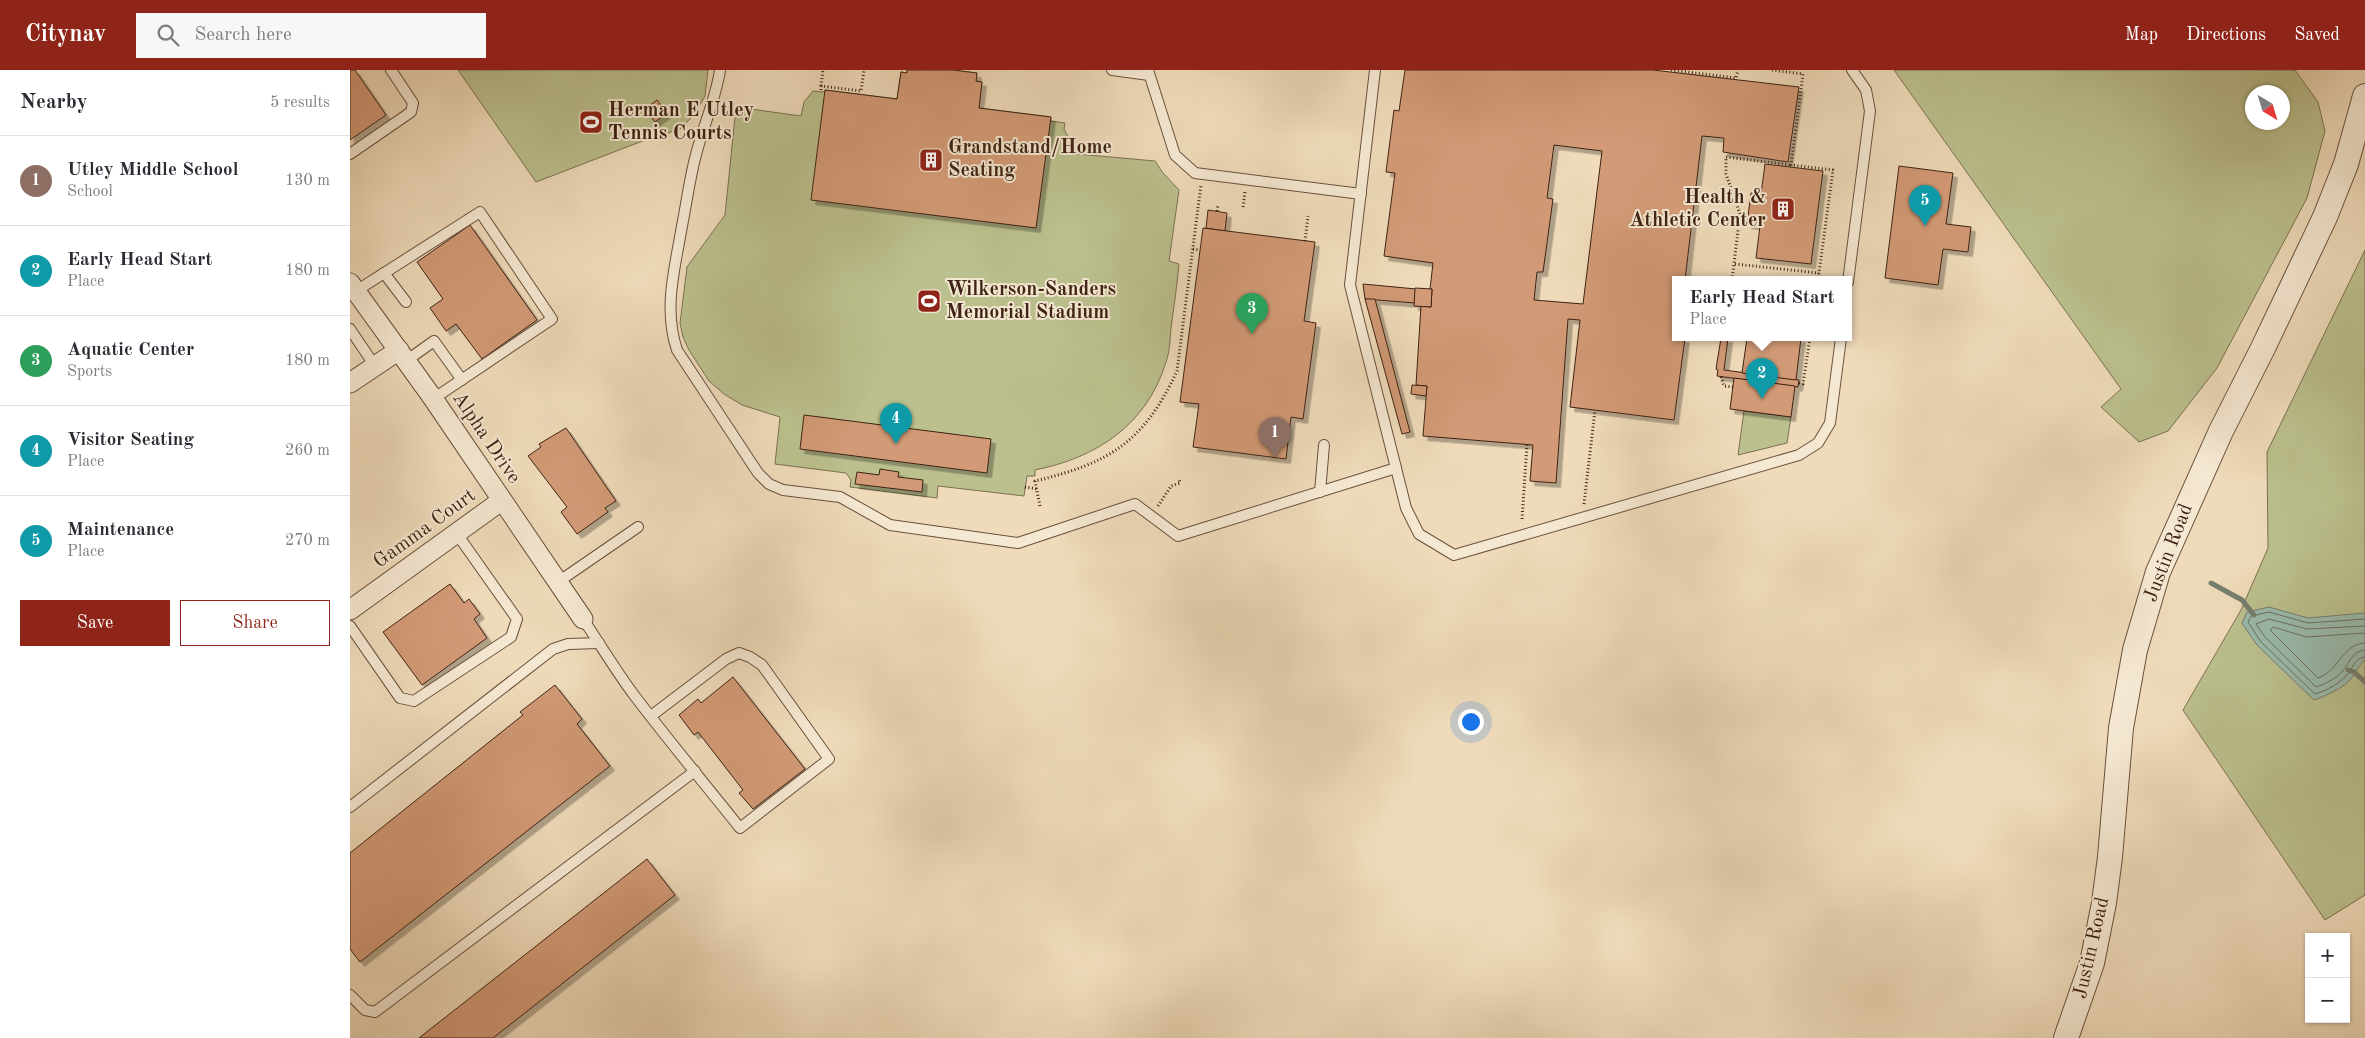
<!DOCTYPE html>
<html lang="en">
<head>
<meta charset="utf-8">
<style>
	body { margin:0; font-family:"Old Standard TT",serif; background:#f7f7f7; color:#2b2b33 }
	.controls { position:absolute; right:15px; bottom:15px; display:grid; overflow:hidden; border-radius:0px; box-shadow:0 1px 4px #0004 }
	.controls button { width:45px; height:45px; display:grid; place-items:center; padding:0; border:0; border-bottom:1px solid #e1e1e2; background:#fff; color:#2b2b33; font:25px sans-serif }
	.compass { position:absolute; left:1895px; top:15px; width:45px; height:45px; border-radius:50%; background:#fff; box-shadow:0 1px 4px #0004; rotate:142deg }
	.you { position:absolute; left:1120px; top:651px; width:18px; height:18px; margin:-12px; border:4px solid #fff; border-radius:50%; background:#1a73e8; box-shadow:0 0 0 8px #1a73e833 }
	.badge { display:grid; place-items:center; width:32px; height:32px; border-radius:50%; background:#8f2418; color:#fff; font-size:16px; font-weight:700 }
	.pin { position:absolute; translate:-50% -41px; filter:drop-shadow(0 1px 2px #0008) }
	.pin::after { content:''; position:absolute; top:26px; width:18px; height:15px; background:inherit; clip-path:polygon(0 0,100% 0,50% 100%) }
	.popup { position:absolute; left:1322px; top:206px; width:180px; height:65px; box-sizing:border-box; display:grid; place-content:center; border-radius:0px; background:#fff; filter:drop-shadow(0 1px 4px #0005); font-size:16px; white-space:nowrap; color:#7c7c81 }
	.popup b { font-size:19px; color:#2b2b33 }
	.popup::after { content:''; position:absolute; left:50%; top:100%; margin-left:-10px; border:10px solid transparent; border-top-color:#fff }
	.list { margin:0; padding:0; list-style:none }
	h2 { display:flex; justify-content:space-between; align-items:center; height:65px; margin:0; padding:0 20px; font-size:21px }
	h2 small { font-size:16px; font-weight:400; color:#7c7c81 }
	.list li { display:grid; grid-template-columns:32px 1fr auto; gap:15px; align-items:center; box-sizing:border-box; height:90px; padding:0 20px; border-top:1px solid #e1e1e2 }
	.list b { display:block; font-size:19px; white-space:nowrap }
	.list p { margin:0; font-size:16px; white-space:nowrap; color:#7c7c81 }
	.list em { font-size:16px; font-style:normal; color:#7c7c81 }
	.actions { display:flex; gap:10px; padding:15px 20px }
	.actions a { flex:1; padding:11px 0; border:1px solid #8f2418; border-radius:0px; text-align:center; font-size:18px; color:#8f2418 }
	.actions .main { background:#8f2418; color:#fff }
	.icon { flex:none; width:28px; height:28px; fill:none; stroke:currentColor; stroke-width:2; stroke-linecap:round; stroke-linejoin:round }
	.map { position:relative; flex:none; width:2015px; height:968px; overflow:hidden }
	header { display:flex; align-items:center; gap:30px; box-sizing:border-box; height:70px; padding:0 25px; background:#8f2418; color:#fff }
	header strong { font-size:24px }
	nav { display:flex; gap:28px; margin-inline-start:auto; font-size:18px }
	.search { width:350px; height:45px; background:#f7f7f7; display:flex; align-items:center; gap:12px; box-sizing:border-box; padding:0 18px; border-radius:0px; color:#7c7c81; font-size:19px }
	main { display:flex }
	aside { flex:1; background:#fff }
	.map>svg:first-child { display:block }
	.green { fill:#bbc08e; stroke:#7c7150; fill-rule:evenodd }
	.water { fill:#9abbad; stroke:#757e6f }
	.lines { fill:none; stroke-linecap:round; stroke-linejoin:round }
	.shore { stroke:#6c6e60; stroke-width:1 }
	.stream { stroke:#757e6f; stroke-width:5 }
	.building { fill:#d29a76; stroke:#3e2213; fill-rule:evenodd; filter:url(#shadow) }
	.service-casing { stroke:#6a503d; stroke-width:12 }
	.minor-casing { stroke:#6a503d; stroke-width:21 }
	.tertiary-casing { stroke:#6a503d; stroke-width:26 }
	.path { stroke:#3e2213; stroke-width:3; stroke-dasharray:1 2.5; stroke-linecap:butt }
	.service { stroke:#f5e8d2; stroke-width:10 }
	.minor { stroke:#f5e8d2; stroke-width:19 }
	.tertiary { stroke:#f5e8d2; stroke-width:24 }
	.labels { text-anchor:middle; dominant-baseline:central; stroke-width:4; stroke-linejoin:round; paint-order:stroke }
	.poi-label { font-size:20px; font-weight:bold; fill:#3e2213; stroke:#f5e8d2; text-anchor:start }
	.street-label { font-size:20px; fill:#3e2213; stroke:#f5e8d2 }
</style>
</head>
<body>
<header>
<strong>Citynav</strong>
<div class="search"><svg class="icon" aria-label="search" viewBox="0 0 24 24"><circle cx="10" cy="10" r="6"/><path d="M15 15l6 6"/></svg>Search here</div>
<nav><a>Map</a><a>Directions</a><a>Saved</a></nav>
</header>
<main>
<aside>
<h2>Nearby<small>5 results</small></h2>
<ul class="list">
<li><span class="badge" style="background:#8d6e63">1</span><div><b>Utley Middle School</b><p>School</p></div><em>130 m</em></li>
<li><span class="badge" style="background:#0f9aa8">2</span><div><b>Early Head Start</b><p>Place</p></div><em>180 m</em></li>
<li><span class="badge" style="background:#2e9e5b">3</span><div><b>Aquatic Center</b><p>Sports</p></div><em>180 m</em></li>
<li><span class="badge" style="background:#0f9aa8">4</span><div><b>Visitor Seating</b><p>Place</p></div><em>260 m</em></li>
<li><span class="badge" style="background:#0f9aa8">5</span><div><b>Maintenance</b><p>Place</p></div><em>270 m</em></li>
</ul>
<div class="actions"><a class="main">Save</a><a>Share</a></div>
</aside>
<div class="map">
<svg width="2015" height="968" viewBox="0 0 2015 968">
	<defs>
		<filter id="shadow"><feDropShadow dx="4.5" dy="4.5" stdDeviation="0" flood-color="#0004"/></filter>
	</defs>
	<rect width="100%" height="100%" fill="#efdbba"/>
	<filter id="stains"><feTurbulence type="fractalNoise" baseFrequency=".004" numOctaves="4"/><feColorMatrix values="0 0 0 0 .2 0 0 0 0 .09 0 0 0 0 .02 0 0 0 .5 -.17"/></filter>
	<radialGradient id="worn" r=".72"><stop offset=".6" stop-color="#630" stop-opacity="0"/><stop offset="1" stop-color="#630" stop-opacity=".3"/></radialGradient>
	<g class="green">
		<path d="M108 0H358L355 26 344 45 330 59 295 70 186 112Z"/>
		<path d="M557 0H603L627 3 626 11 632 12 629 38 701 47V51L715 53 714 59 718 67 716 83 805 91 813 103 829 120 819 191 829 194C827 215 824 237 821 258 820 269 820 281 816 292 797 355 746 388 685 400V406H677L674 426 588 416 587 428 500 417 501 410 496 403 425 394 430 347 392 335 374 324 359 311 339 280 333 267 330 253 337 197 375 145 386 37 451 46 454 32 463 21 475 22V20L547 29 551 2 557 3Z"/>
		<path d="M1544 0H1945L1968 32 1975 61 1957 128 1867 298 1818 361 1789 372 1751 337 1771 319ZM1902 22H1932V52H1902Z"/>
		<path d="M2015 180V825L1975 850 1833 640 1891 540 1918 478 1917 382Z"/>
		<path d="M1394 341 1441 347 1437 373 1388 385Z"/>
	</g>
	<path class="water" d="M1919 537 1958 548 2015 543V590C2008 596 2006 603 2000 610 1990 620 1977 625 1964 630L1907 575 1892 553 1897 542Z"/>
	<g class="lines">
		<g class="shore">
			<path d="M2015 549 1958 553 1919 542 1901 546 1898 552 1911 572 1965 624C1976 621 1988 614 1996 606 2003 599 2004 588 2015 587"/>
			<path d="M2015 556 1957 559 1919 549 1906 554 1915 567 1966 617C1975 614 1985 609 1992 602 2000 593 2001 581 2015 580"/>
			<path d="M2015 563 1956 567 1923 557 1920 560 1968 608C1989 601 1992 574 2015 573"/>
		</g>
		<g class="stream">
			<path d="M1861 513 1892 530 1904 545"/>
			<path d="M1998 600 2004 602 2015 612"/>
		</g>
	</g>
	<g class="building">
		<path d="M0 0H5L36 45 0 70Z"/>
		<path d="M557 0H603L627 3 626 11 632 12 629 38 701 47 686 158 461 130 475 20 547 29 551 2 557 3Z"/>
		<path d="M1055 0H1303L1449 17 1438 92 1373 82 1374 68 1352 66 1335 210H1326V268H1335L1324 350 1220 337 1230 250 1218 249 1206 413 1180 411 1183 375 1073 366 1077 316 1066 315 1071 236 1081 237 1082 219H1080L1083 193 1034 186 1045 103 1036 102 1044 40 1049 41ZM1204 75 1252 81 1233 234 1184 230 1187 202H1193L1203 129 1197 128Z"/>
		<path d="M307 30 317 43 305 52 295 39Z"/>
		<path d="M1415 94 1473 101 1461 194 1406 188 1410 156 1397 154 1401 123 1411 124Z"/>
		<path d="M1549 96 1603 103 1596 154 1621 157 1618 182 1593 179 1588 215 1535 208Z"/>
		<path d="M858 140 877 143 875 161 856 158Z"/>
		<path d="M120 155 187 250 132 289 106 254 96 261 80 238 93 229 67 192Z"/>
		<path d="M853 158 965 172 954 251 966 253 953 349 941 347 936 389 843 377 849 334 830 332Z"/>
		<path d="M1013 214 1066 219 1065 233 1015 229Z"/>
		<path d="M1065 218 1082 219 1081 237 1064 236Z"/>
		<path d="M1015 229H1025L1060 362 1052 364Z"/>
		<path d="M1371 268H1378L1374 300 1449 310 1448 317 1367 306 1368 300 1366 299Z"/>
		<path d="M1397 268H1451L1446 310 1392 303Z"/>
		<path d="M1384 308 1445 316 1441 347 1380 339Z"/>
		<path d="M1062 315 1077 316 1076 326 1061 324Z"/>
		<path d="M454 345 641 369 637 403 450 379Z"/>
		<path d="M216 358 266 431 255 438 258 442 227 464 211 442 217 437 178 386 191 377 189 374Z"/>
		<path d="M530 399 549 402 548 407 573 410 572 422 505 414 507 402 529 405Z"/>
		<path d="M100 514 114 533 119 529 130 544 124 549 137 568 72 615 33 562Z"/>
		<path d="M383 607 455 699 403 739 389 723 393 720 348 662 344 665 329 645 348 629 351 633Z"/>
		<path d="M205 615 232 649 227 654 260 696 10 892 0 879V783L173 645 170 642Z"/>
		<path d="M297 789 325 825 143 968H69Z"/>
	</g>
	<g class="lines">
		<g class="service-casing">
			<g id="service">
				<path d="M370 0C366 28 354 54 347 81 340 105 337 131 332 156 325 198 313 238 327 280L408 403 419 414 433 420 490 427 540 455 668 473 785 434 828 466 1046 398"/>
				<path d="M762 0 799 5"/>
				<path d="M798 0 825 85 845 103 1011 124"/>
				<path d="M1025 0 1000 215 1056 438 1069 464 1104 485 1449 385 1468 373 1480 353 1491 268"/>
				<path d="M0 84 61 42 63 33 41 0"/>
				<path d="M34 203 56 232"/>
				<path d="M1498 212 1520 41 1516 20 1502 0"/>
				<path d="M6 221 130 142 202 249 83 329"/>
				<path d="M0 259 25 296"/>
				<path d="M56 291 84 271 112 310"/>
				<path d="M970 422 974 375"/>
				<path d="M208 512 288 457"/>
				<path d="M233 549C250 574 266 601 284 625 318 670 355 714 390 758L479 689 412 595 400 587 389 583 376 589 301 646"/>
				<path d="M0 556 50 628 64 631 161 567 167 549 107 464"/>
				<path d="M0 737 203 579 218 574 249 573"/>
				<path d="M0 925 15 940 25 942 345 701"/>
			</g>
		</g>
		<g class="minor-casing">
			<g id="minor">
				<path d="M0 213 82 327 233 549"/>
				<path d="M0 313 49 280"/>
				<path d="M0 540 151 431"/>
			</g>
		</g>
		<g class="tertiary-casing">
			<path id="tertiary" d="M1716 968 1742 893 1754 833 1760 787 1771 658 1785 580 1808 502 1871 361 1913 278 1975 147 1996 94 2015 26"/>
		</g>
		<g class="path">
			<path d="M1321 0 1386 8 1388 0"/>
			<path d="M1422 0 1453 4 1441 95 1483 100 1468 210"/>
			<path d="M471 16 473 0"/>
			<path d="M471 20V16L511 21 514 0"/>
			<path d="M893 137 895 122"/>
			<path d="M867 141 868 134"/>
			<path d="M955 171 958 146"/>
			<path d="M843 179 850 180"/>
			<path d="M1385 194 1469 203"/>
			<path d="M1382 210 1390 144 1376 104V87L1441 95"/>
			<path d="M1371 307 1374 316 1383 317"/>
			<path d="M1449 313 1453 314 1460 268"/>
			<path d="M675 417 687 419"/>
			<path d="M1234 434 1245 340"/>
			<path d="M690 436 685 411C760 393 794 372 827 301L851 115"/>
			<path d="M808 436 821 416 830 413 829 409"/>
			<path d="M1172 449 1177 375"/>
		</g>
		<use href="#service" class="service"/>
		<use href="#minor" class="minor"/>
		<use href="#tertiary" class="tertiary"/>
	</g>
	<defs>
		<g id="stadium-square" transform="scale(1.25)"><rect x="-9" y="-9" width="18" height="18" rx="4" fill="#8f2418" stroke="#f5e8d2"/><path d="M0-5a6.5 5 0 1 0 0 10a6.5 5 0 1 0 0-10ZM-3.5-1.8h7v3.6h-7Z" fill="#fff"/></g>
		<g id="building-square" transform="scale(1.25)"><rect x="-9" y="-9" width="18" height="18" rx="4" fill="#8f2418" stroke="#f5e8d2"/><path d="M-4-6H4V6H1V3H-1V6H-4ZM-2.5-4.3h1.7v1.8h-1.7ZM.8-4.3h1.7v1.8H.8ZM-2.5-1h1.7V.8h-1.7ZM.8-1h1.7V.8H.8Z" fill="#fff"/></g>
	</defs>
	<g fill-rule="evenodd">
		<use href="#stadium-square" x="241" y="52"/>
		<use href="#building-square" x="581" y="90"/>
		<use href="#building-square" x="1433" y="139"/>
		<use href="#stadium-square" x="579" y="231"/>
	</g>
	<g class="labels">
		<g class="poi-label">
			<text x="258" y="41">Herman E Utley<tspan x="258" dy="23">Tennis Courts</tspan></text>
			<text x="598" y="78">Grandstand/Home<tspan x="598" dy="23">Seating</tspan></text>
			<text x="1416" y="128" text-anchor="end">Health &amp;<tspan x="1416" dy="23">Athletic Center</tspan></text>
			<text x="596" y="220">Wilkerson-Sanders<tspan x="596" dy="23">Memorial Stadium</tspan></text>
		</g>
		<g class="street-label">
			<text transform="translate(136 368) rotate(56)">Alpha Drive</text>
			<text transform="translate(75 459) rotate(-36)">Gamma Court</text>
			<text transform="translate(1819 483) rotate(-69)">Justin Road</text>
			<text transform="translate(1742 878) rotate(-77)">Justin Road</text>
		</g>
	</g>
	<rect width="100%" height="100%" filter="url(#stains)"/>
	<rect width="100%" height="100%" fill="url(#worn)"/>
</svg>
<div class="controls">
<button>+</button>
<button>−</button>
</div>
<svg class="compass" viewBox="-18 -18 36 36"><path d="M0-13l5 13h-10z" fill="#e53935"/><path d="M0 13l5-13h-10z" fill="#7c7c81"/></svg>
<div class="you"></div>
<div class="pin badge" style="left:925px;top:388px;background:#8d6e63">1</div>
<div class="pin badge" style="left:1412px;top:329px;background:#0f9aa8">2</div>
<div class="popup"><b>Early Head Start</b>Place</div>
<div class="pin badge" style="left:902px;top:264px;background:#2e9e5b">3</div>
<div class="pin badge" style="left:546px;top:374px;background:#0f9aa8">4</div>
<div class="pin badge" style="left:1575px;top:156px;background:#0f9aa8">5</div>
</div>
</main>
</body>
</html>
